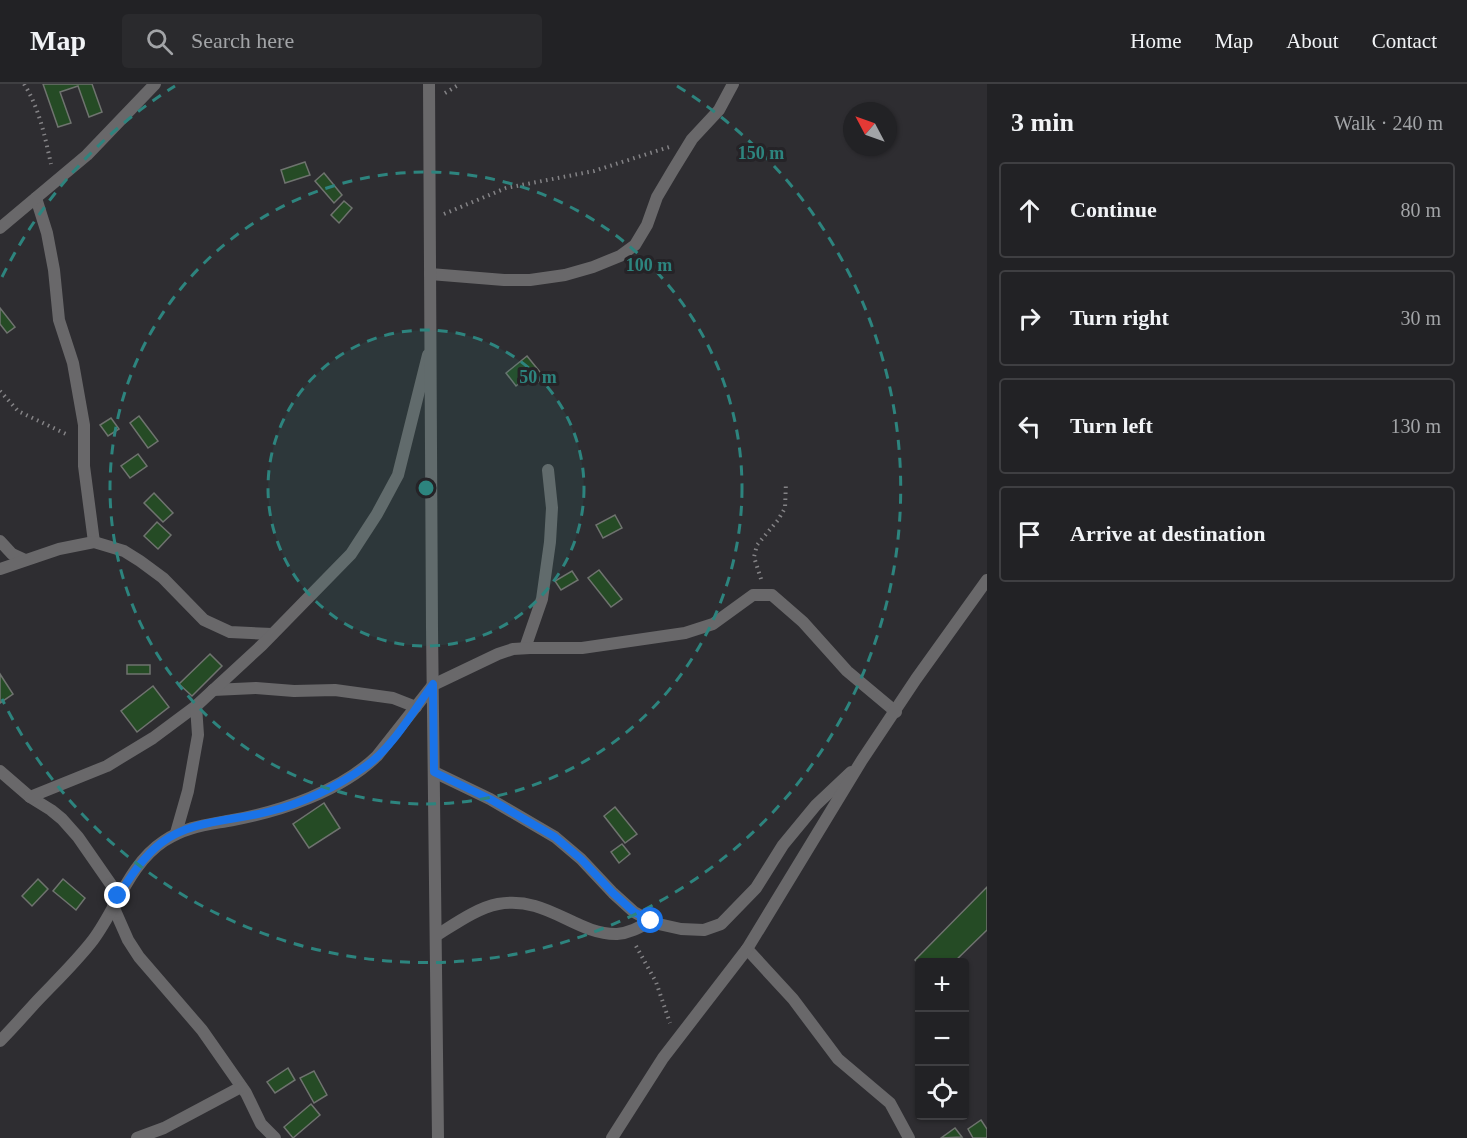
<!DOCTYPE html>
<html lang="en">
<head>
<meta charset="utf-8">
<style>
	body { margin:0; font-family:"Times New Roman",serif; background:#2a2a2d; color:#f1f3f6 }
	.controls { position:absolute; right:18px; bottom:18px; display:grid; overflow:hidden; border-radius:6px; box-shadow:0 2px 4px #0004 }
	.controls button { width:54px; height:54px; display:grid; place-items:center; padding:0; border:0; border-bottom:2px solid #3f3f42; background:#222225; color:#f1f3f6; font:30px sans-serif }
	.compass { position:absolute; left:843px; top:18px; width:54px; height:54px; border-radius:50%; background:#222225; box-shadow:0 2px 4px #0004; rotate:311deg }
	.stop { position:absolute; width:18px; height:18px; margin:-14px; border:4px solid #1a73e8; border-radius:50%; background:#fff }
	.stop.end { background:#1a73e8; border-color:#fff; box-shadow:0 2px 6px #0008 }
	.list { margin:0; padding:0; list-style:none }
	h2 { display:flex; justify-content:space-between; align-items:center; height:78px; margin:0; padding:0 24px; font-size:26px }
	h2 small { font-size:20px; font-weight:400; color:#a2a4a7 }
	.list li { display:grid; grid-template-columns:39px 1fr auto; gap:18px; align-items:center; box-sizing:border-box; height:96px; margin:0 12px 12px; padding:0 12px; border:2px solid #3f3f42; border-radius:6px }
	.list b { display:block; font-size:22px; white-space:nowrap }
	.list em { font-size:20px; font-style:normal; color:#a2a4a7 }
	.icon { flex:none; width:33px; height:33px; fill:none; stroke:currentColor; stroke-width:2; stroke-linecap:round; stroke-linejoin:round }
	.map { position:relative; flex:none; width:987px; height:1054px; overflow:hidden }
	header { display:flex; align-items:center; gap:36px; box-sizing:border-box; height:84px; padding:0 30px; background:#222225; border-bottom:2px solid #3f3f42 }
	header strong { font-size:28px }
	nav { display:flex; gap:33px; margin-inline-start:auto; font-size:21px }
	.search { width:420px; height:54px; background:#2a2a2d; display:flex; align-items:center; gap:15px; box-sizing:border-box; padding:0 21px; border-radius:6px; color:#a2a4a7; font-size:22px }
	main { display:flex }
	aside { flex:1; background:#222225 }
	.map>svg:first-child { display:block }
	.building { fill:#254b25; stroke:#6f736f; stroke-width:1.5 }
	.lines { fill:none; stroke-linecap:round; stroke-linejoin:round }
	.path { stroke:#848386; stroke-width:4; stroke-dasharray:1.5 4.5; stroke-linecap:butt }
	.minor { stroke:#69686a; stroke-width:12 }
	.tertiary { stroke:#69686a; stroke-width:12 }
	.route { stroke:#1a73e8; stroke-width:8 }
	.ring { fill:none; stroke:#2d847e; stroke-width:3; stroke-dasharray:10 8 }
	.centre { fill:#2d847e; stroke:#252327; stroke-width:3 }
	.ring-label { font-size:18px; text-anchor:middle; font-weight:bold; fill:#2d847e; stroke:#252327; stroke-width:6; stroke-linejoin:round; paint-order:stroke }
</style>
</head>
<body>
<header>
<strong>Map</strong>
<div class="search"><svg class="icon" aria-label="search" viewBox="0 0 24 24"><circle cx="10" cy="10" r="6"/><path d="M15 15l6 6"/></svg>Search here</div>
<nav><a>Home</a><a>Map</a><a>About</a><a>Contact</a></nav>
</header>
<main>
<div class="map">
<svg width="987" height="1054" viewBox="0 0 987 1054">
	<rect width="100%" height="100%" fill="#2e2d31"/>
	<g class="building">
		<path d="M43 0H92L102 28 89 33 78 2 60 8 71 39 58 43Z"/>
		<path d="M305 78 310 91 285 99 281 86Z"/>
		<path d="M324 89 342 111 334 119 315 97Z"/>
		<path d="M344 117 352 124 339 139 331 131Z"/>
		<path d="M0 224 15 243 7 249 0 240Z"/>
		<path d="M527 272 544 293 536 300 529 291 516 302 506 289Z"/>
		<path d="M139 332 158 357 148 364 130 339Z"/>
		<path d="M111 334 119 345 108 352 100 341Z"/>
		<path d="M138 370 147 382 130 394 121 382Z"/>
		<path d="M154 409 173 429 163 438 144 419Z"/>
		<path d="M615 431 622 444 603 454 596 441Z"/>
		<path d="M157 438 171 451 158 465 144 452Z"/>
		<path d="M599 486 622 515 611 523 588 494Z"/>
		<path d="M572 487 578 496 561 506 555 497Z"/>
		<path d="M210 570 222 582 192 612 179 600Z"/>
		<rect x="127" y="581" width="23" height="9"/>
		<path d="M0 590 13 610 0 619Z"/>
		<path d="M153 602 169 623 137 648 121 627Z"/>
		<path d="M324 719 340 744 309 764 293 740Z"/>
		<path d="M615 723 637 750 625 759 604 732Z"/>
		<path d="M622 760 630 770 619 779 611 768Z"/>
		<path d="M38 795 48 805 32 822 22 812Z"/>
		<path d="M63 795 85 814 76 826 53 807Z"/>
		<path d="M987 803V846L954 878H920V881L915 876Z"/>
		<path d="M288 984 295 996 275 1009 267 998Z"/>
		<path d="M314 987 327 1011 314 1019 300 994Z"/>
		<path d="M311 1020 320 1031 293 1054 284 1043Z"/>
		<path d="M981 1036 987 1045V1054H973L968 1045Z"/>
		<path d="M955 1044 962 1053 941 1054Z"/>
	</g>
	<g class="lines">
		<g class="path">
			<path d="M24 0C39 23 45 53 51 80"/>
			<path d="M445 9 460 0"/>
			<path d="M444 130 506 104 594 87 669 63"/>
			<path d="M0 307 18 327 68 351"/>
			<path d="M761 495 754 473 757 461 778 436 785 424 786 398"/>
			<path d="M636 862 656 898 670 939"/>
		</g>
		<g class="minor">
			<path d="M36 114 47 149 54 186 59 236 73 279 84 341V382L94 458"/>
			<path d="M0 144 87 71 155 0"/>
			<path d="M430 190 504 196H530L565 191 593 183 620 172 635 161 647 141 657 113 673 86 692 55 719 26 733 0"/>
			<path d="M0 457 12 470 25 476"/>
			<path d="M0 485 59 465 94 458 124 467 140 477 163 494 204 536 230 548 272 550"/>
			<path d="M525 564 542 515 550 458 552 424 548 386"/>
			<path d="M213 606 256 604 294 607 335 606 393 614 416 623"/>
			<path d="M0 687 30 713 51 726 62 735 78 753 119 812"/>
			<path d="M434 688 490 715 555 753 581 775 613 809 634 828 654 839 681 845 704 846 721 840 756 804 783 761 816 721 851 688"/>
			<path d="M30 713 107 682 153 654 196 622 262 561 351 470 377 430 398 391 428 271"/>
			<path d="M176 749 188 707 198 651 196 622"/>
			<path d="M113 822 128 856 139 873 202 946 246 1009 261 1040 275 1054"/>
			<path d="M437 851C455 840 477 824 498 820 547 811 576 851 617 850 630 849 640 843 651 837"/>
			<path d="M747 865 793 915 838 975 890 1019 909 1054"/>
			<path d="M0 957C13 944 25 930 37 917 56 897 76 878 93 856 117 824 129 780 164 757 187 742 207 741 233 736 282 727 341 707 377 672L433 601 498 570 513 565 530 564H582L685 549 713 540 753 511H772L803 538 847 587 896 628"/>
			<path d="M137 1054 164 1044 241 1003"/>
			<path d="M612 1054 663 974 747 865 862 676 916 595 987 496"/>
		</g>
		<path class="tertiary" d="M429 0 432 544 438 1054"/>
	</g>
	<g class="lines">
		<path class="route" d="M118 812C131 792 143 773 161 759 191 736 232 737 267 728 301 720 337 703 366 682 392 664 414 626 433 600L434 688 490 715 555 753 581 775 613 809 634 828 651 837"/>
	</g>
	<circle cx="426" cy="404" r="158" fill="#2d847e" fill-opacity=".12"/>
	<g class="ring">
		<circle cx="426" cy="404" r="158"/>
		<circle cx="426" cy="404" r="316"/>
		<path d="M2 193A474 474 0 0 1 175 2M677 2A474 474 0 1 1 2 615"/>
	</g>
	<circle cx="426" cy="404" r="9" class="centre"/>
	<g class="ring-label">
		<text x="761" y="75">150 m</text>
		<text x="649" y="187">100 m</text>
		<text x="538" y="299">50 m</text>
	</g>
</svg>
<div class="controls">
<button>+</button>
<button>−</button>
<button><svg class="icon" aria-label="locate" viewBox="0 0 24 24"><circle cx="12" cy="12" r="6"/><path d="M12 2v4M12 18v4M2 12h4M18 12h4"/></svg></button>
</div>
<svg class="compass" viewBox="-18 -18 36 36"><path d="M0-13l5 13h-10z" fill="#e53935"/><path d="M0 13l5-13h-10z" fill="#a2a4a7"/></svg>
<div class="stop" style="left:651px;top:837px"></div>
<div class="stop end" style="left:118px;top:812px"></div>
</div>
<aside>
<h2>3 min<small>Walk · 240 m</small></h2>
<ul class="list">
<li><svg class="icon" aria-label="ahead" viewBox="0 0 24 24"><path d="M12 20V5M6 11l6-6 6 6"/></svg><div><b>Continue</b></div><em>80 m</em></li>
<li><svg class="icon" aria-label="right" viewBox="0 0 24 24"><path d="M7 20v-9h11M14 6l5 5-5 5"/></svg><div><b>Turn right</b></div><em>30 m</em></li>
<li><svg class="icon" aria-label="left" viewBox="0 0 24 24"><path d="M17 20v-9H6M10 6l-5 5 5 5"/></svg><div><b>Turn left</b></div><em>130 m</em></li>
<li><svg class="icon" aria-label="arrive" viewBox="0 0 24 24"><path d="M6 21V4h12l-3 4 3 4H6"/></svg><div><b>Arrive at destination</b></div></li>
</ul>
</aside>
</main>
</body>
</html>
